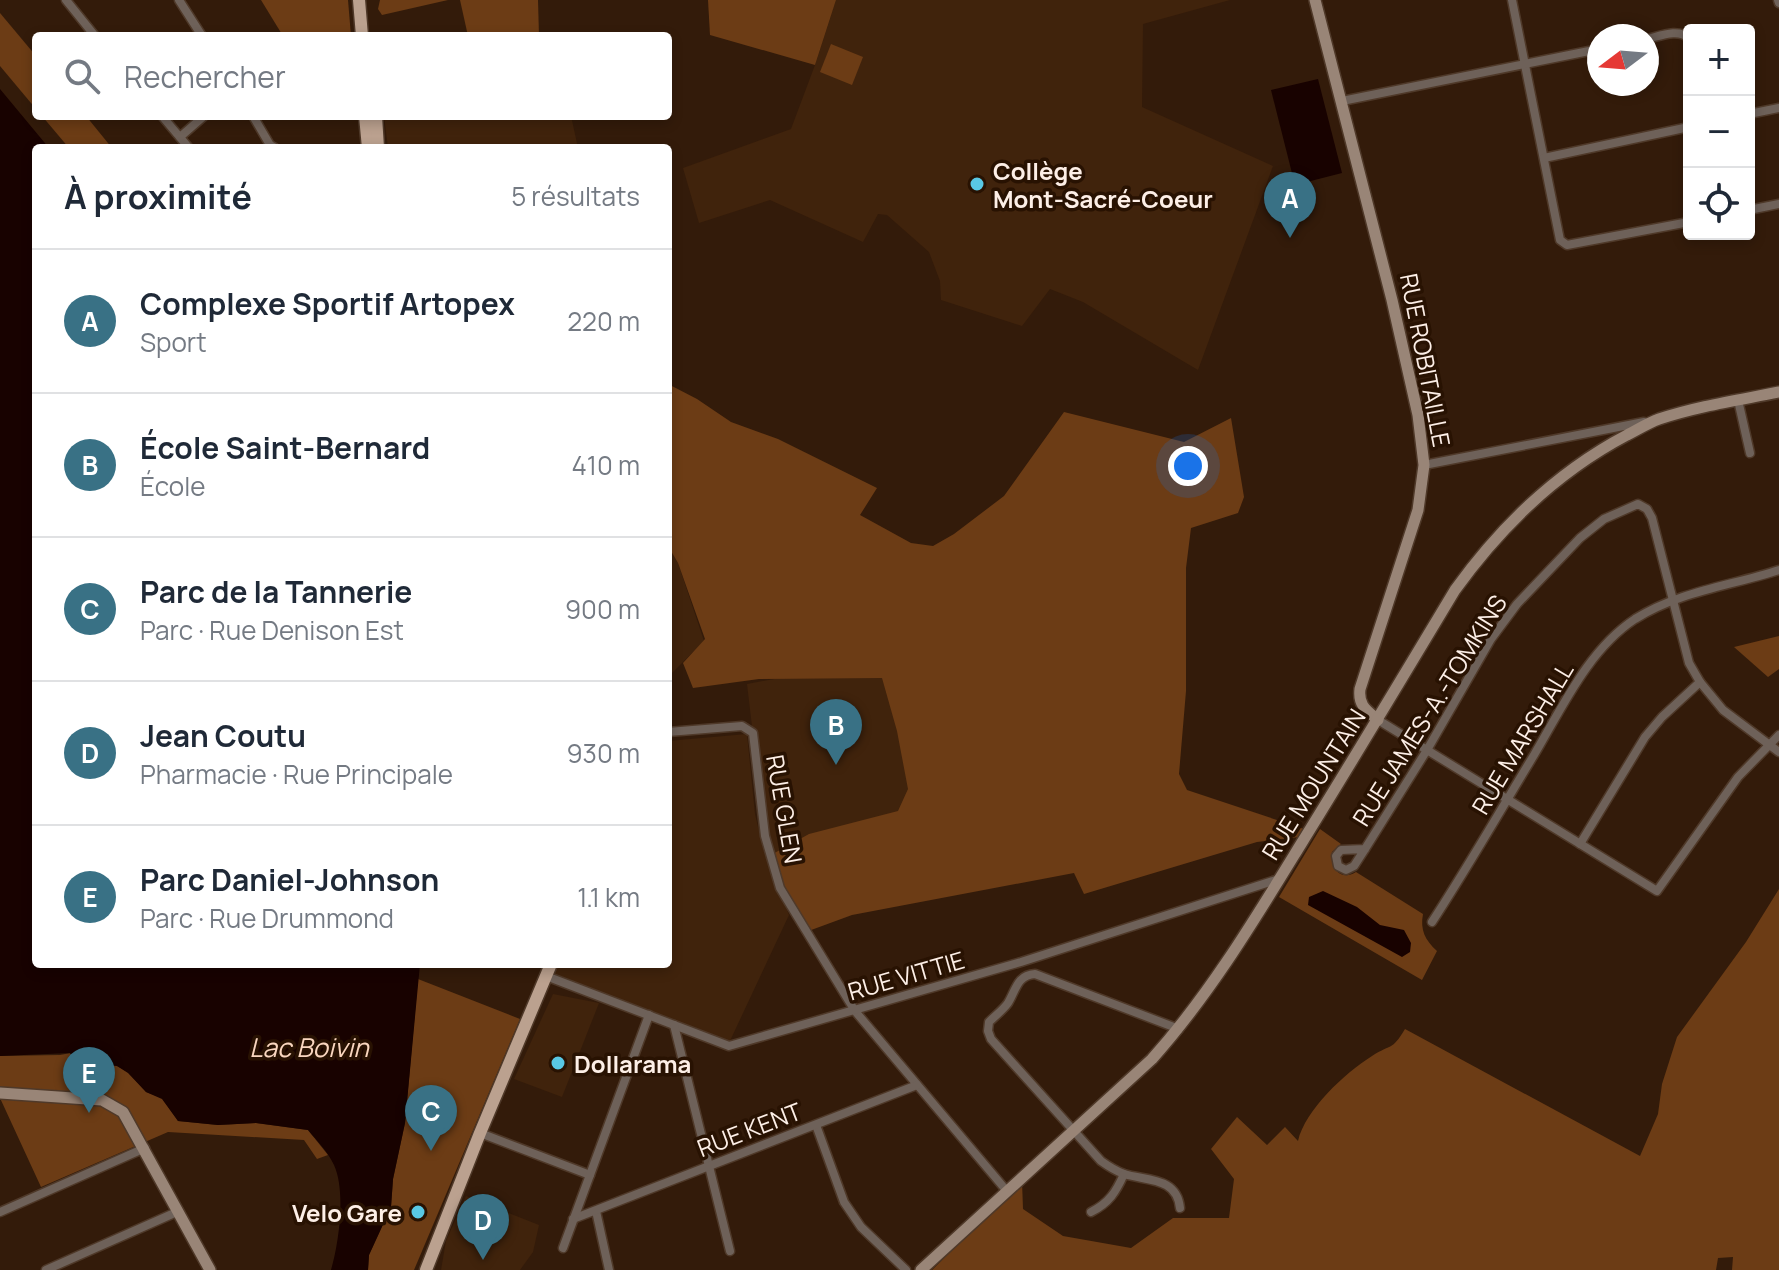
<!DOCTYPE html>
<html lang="fr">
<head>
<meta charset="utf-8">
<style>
	body { margin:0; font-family:Manrope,sans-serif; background:#f2f2f3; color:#1f2937 }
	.controls { position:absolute; right:24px; top:24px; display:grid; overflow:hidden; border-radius:8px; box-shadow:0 4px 12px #0003 }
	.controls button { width:72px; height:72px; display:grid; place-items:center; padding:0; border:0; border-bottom:2px solid #e0e1e3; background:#fff; color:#1f2937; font:40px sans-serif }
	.compass { position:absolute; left:1587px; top:24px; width:72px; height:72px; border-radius:50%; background:#fff; box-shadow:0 4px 12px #0003; rotate:254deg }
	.you { position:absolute; left:1188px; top:466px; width:28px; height:28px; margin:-20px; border:6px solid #fff; border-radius:50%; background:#1a73e8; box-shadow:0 0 0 12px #1a73e833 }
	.badge { display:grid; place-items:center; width:52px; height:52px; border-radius:50%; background:#397185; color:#fff; font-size:26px; font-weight:700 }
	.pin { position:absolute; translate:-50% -66px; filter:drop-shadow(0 2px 4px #0008) }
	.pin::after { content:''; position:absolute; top:42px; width:28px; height:24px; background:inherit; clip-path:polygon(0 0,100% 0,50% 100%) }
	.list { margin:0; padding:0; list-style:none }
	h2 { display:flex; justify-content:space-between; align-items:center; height:104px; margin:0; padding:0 32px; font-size:34px }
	h2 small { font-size:26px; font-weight:400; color:#747a83 }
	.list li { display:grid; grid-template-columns:52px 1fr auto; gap:24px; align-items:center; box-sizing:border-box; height:144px; padding:0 32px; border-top:2px solid #e0e1e3 }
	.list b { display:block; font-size:30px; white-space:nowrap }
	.list p { margin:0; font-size:26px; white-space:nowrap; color:#747a83 }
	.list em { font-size:26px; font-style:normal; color:#747a83 }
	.icon { flex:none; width:44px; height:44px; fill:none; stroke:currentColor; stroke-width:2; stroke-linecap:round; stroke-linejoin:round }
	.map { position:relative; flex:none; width:1779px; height:1270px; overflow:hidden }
	.search { position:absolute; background:#fff; box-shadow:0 4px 12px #0003; left:32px; top:32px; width:640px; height:88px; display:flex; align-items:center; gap:20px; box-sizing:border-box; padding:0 28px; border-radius:8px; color:#747a83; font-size:30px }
	.panel { position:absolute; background:#fff; box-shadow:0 4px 12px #0003; left:32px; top:144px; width:640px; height:824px; border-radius:8px }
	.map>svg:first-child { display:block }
	.built { fill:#40230c }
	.green { fill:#6c3c15 }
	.water { fill:#180200 }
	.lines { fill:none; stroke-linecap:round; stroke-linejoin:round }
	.street-casing { stroke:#4f3929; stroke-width:11 }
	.secondary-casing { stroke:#4f3929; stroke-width:14 }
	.primary-casing { stroke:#4f3929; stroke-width:15 }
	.street { stroke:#6e6159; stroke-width:8 }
	.secondary { stroke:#998577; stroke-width:11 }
	.primary { stroke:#bba18f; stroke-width:12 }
	.poi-dot { fill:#59c8e4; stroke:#281202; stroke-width:3 }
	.labels { text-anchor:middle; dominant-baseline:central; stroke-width:7; stroke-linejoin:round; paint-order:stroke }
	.poi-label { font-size:24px; font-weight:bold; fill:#fdefe7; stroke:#281202; text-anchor:start }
	.street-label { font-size:24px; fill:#fdefe7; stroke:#281202 }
	.water-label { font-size:26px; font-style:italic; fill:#f9d6bf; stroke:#281202 }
</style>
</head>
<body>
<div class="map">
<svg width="1779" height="1270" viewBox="0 0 1779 1270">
	<rect width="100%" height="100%" fill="#331b0a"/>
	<g class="built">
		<path d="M836 0H1230L1143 24 1142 107 1273 166 1198 370 1083 302 1050 289 1022 326 941 300 940 281 929 252 887 215 878 214 863 242 770 200 699 223 683 168 791 129 815 65Z"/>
		<path d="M384 116H571L578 148H388Z"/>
		<path d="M668 546 678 563 704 641 668 677Z"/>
		<path d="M892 657 933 845 780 888 765 836 747 684Z"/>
		<path d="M747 734 755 814 764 852 789 915 729 1043 549 975 554 964H668V741Z"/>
		<path d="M553 994 599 1003 562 1097 514 1079Z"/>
		<path d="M466 1196 539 1225 533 1252 520 1270H441L446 1241Z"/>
	</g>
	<g class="green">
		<path d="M261 0H348L351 36H283Z"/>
		<path d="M380 0H448L382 15 378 9Z"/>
		<path d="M460 0H538L539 36H468Z"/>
		<path d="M708 0H836L815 65 710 35Z"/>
		<path d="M0 13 36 56V109L0 66Z"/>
		<path d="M831 44 863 57 852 85 820 72Z"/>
		<path d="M42 116H86L112 148H69Z"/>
		<path d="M668 384 697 399 731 422 778 439 877 488 860 515 911 543 933 546 954 534 1004 496 1064 412 1184 442 1231 418 1244 497 1238 513 1191 528 1186 568V691L1179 774 1187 790 1304 829 1299 837 1257 842 1084 894 1074 873 852 915 803 933 769 856 809 834 898 811 908 789 897 731 882 678 759 679 693 688 683 663 705 639 678 563 668 546Z"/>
		<path d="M1779 636V669L1768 677 1734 647Z"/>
		<path d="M1320 829 1341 844 1332 852C1330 867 1340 882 1356 872L1423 914C1420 930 1425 940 1437 951L1422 980 1279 897Z"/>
		<path d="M1779 889V1270H1732L1733 1257 1718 1258 1716 1270H932L1022 1181 1023 1209 1063 1236 1131 1248 1173 1218H1229L1234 1179 1211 1149 1237 1117 1267 1145 1285 1127 1298 1141C1305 1110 1345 1073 1372 1056 1392 1043 1391 1052 1405 1029L1640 1156 1658 1114 1662 1084 1677 1037 1746 942Z"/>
		<path d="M418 979 520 1019 414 1270H368L369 1255 391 1207 393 1179 405 1123Z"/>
		<path d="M71 1053 74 1060 117 1066 128 1072 146 1092 162 1098 178 1121 218 1125 256 1123 308 1130 328 1155 317 1159 304 1140 168 1132 41 1187 0 1098V1056L60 1055Z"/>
	</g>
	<g class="water">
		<path d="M1318 79 1342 173 1295 185 1271 90Z"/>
		<path d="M0 89 49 148H36V964H420L405 1123 393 1179 391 1207 369 1255 368 1270H331C339 1243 346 1191 334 1165 328 1152 317 1141 308 1130L256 1123 218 1125 178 1121 162 1099 146 1092 128 1073 117 1066 73 1060 70 1053 0 1056Z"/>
		<path d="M1323 891 1357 907 1380 925 1404 930 1411 943 1410 952 1402 957 1308 905 1309 897Z"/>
	</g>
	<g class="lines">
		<g class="street-casing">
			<g id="street">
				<path d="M66 0 95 36"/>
				<path d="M179 0 202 36"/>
				<path d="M1512 0 1560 240 1567 245 1689 222"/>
				<path d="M1778 0 1779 3"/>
				<path d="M1647 39C1660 36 1678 28 1689 38"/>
				<path d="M1342 101 1599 49"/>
				<path d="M1749 114 1779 108"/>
				<path d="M162 116 189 148"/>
				<path d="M253 116 270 145 275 148"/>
				<path d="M180 137 204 116"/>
				<path d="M1544 158 1689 127"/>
				<path d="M1749 210 1779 204"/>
				<path d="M1738 400 1750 453"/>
				<path d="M1424 465 1644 422"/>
				<path d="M1378 720 1657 891 1738 777 1779 735"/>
				<path d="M668 732 742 726 753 733 765 836 780 888 855 1011 1006 1190"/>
				<path d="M1580 844 1645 737 1662 717 1700 682"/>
				<path d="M1365 849 1341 850 1336 856 1338 866 1346 870 1354 866 1365 849 1427 750 1491 639 1517 604 1580 538 1604 519 1638 504 1647 509 1652 518 1689 663 1700 682 1723 710 1779 752"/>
				<path d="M1432 922C1468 867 1500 811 1534 755 1562 708 1588 650 1635 619 1680 591 1730 586 1779 570"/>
				<path d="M546 976 729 1046 1021 962 1279 879"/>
				<path d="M674 1025 730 1251"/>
				<path d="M1179 1029 1035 974C1017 975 1016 990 1008 1003 1003 1010 995 1016 989 1022L988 1031 991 1039 1101 1161C1108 1166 1116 1171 1124 1174 1147 1181 1177 1177 1180 1208"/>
				<path d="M816 1125 844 1202 861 1227 906 1270"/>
				<path d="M480 1133 590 1175"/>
				<path d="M596 1211 609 1270"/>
				<path d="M0 1212 145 1148"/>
				<path d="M1091 1212C1109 1203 1116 1192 1124 1174"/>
				<path d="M573 1219 917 1085"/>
				<path d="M563 1248 649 1015"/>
				<path d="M46 1270 179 1211"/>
			</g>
		</g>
		<g class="secondary-casing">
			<g id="secondary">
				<path d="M1315 0 1392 300 1418 415 1424 465 1418 510 1360 689C1358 705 1366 710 1378 720"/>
				<path d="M0 1093 102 1100 123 1112 210 1270"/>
				<path d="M921 1270 1152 1059C1210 994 1255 919 1301 844 1353 760 1404 675 1455 590 1501 526 1557 472 1627 435 1637 430 1648 423 1659 419 1698 406 1739 400 1779 392"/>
			</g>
		</g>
		<g class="primary-casing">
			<g id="primary">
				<path d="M359 0 362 36"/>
				<path d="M365 116 368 148"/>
				<path d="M376 116 378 148"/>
				<path d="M426 1270 480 1133 551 964"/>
			</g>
		</g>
		<use href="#street" class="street"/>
		<use href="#secondary" class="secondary"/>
		<use href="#primary" class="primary"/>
	</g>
	<g class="poi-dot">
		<circle cx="977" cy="184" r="8"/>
		<circle cx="558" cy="1063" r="8"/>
		<circle cx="418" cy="1212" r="8"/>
	</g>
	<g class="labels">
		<g class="poi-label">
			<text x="993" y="170">Collège<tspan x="993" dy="28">Mont-Sacré-Coeur</tspan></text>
			<text x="574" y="1063">Dollarama</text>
			<text x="402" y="1212" text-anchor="end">Velo Gare</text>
		</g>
		<g class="street-label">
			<text transform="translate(1426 360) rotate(79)">RUE ROBITAILLE</text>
			<text transform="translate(1429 710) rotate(-58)">RUE JAMES-A.-TOMKINS</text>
			<text transform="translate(1522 738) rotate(-59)">RUE MARSHALL</text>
			<text transform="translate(1313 784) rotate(-58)">RUE MOUNTAIN</text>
			<text transform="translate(785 809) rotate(80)">RUE GLEN</text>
			<text transform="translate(906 975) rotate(-16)">RUE VITTIE</text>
			<text transform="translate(749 1129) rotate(-21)">RUE KENT</text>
		</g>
		<g class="water-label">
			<text x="309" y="1047">Lac Boivin</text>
		</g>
	</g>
</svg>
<div class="controls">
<button>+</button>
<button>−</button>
<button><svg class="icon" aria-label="locate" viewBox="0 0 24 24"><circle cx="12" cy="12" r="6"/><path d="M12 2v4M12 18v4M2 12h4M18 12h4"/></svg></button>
</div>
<svg class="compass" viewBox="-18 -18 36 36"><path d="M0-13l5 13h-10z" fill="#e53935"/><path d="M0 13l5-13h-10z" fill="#747a83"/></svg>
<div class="you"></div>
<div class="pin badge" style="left:1290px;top:238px">A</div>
<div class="pin badge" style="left:836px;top:765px">B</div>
<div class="pin badge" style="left:431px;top:1151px">C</div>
<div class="pin badge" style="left:483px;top:1260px">D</div>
<div class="pin badge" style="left:89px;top:1113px">E</div>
<div class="search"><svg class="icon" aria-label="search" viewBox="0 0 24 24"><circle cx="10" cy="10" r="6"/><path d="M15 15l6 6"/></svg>Rechercher</div>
<section class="panel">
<h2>À proximité<small>5 résultats</small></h2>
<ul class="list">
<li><span class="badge">A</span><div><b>Complexe Sportif Artopex</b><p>Sport</p></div><em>220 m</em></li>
<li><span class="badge">B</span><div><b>École Saint-Bernard</b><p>École</p></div><em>410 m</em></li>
<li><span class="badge">C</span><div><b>Parc de la Tannerie</b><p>Parc · Rue Denison Est</p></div><em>900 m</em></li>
<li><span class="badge">D</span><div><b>Jean Coutu</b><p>Pharmacie · Rue Principale</p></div><em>930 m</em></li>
<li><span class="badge">E</span><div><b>Parc Daniel-Johnson</b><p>Parc · Rue Drummond</p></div><em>1.1 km</em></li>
</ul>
</section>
</div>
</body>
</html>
